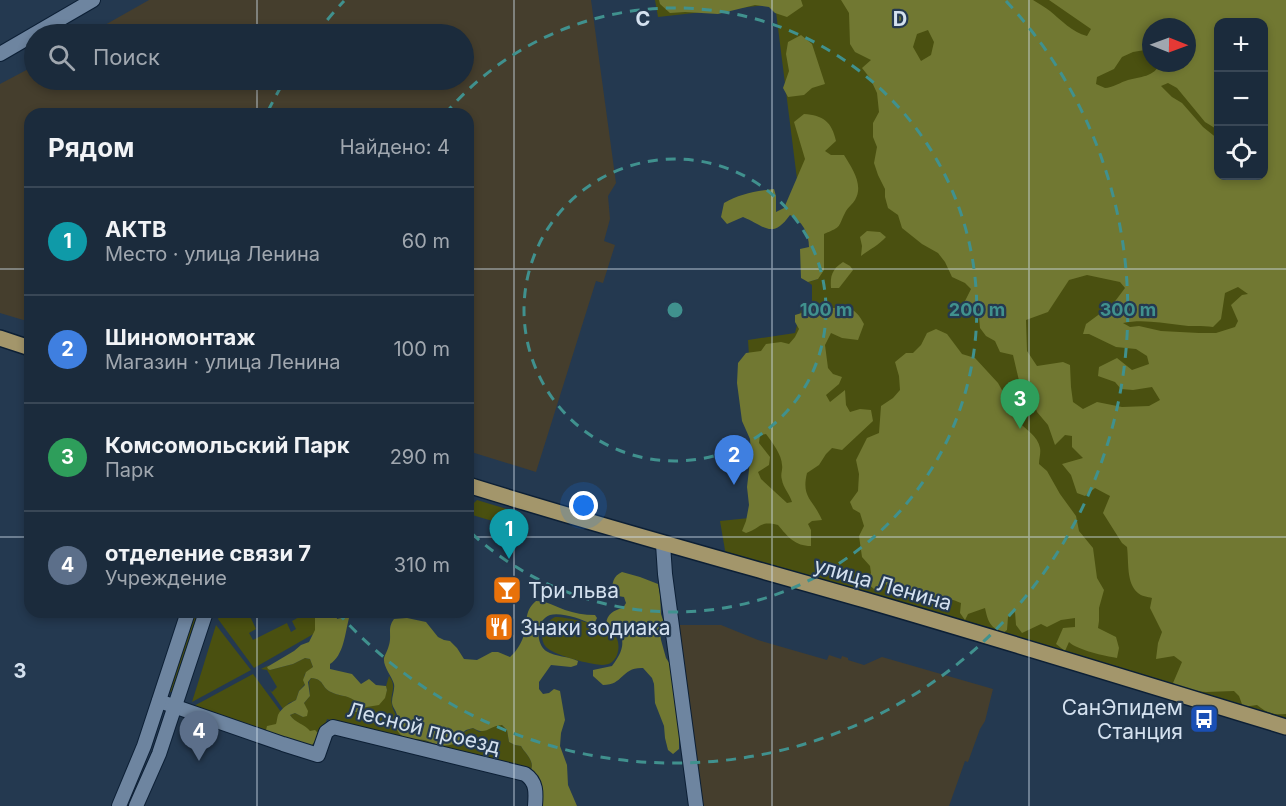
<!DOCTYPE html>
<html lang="ru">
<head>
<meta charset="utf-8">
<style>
	body { margin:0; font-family:Inter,sans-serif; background:#283747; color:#f1f3f6 }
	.controls { position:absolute; right:18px; top:18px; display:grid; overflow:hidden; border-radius:12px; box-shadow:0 3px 9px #0003 }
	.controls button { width:54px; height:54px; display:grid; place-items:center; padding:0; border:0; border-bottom:2px solid #394756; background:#1b2b3c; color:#f1f3f6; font:30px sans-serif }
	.compass { position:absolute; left:1142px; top:18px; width:54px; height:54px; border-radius:50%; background:#1b2b3c; box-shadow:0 3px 9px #0003; rotate:91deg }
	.you { position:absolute; left:584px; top:506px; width:21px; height:21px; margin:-15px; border:4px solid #fff; border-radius:50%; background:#1a73e8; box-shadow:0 0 0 9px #1a73e833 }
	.badge { display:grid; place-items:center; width:39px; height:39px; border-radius:50%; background:#cf9dff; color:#fff; font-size:20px; font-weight:700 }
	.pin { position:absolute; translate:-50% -50px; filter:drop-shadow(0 2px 3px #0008) }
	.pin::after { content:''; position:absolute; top:32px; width:21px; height:18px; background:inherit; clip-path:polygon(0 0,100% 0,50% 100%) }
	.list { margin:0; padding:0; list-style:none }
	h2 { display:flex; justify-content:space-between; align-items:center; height:78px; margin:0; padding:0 24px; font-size:26px }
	h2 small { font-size:20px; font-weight:400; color:#a0a7af }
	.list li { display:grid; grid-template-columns:39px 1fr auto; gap:18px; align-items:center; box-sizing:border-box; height:108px; padding:0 24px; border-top:2px solid #394756 }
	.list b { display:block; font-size:22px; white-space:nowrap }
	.list p { margin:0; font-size:20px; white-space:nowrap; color:#a0a7af }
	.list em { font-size:20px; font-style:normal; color:#a0a7af }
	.icon { flex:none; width:33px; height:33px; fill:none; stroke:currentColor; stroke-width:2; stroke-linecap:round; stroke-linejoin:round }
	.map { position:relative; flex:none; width:1286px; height:806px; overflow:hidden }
	.search { position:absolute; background:#1b2b3c; box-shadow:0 3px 9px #0003; left:24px; top:24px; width:450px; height:66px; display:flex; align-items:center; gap:15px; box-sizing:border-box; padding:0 21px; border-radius:33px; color:#a0a7af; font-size:22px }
	.panel { position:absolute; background:#1b2b3c; box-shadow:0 3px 9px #0003; left:24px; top:108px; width:450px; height:510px; border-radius:18px }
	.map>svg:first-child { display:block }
	.industrial { fill:#453e2d }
	.green { fill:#4a5010; fill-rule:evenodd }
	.forest { fill:#717832; fill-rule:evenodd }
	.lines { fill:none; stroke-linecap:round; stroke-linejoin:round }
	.minor-casing { stroke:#0c1f35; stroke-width:16 }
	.major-casing { stroke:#0c1f35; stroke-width:18 }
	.minor { stroke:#6e85a0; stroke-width:14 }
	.major { stroke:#a3966b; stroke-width:15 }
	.grid { fill:none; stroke:#d4e1ef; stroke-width:1.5; stroke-opacity:0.55 }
	.ring { fill:none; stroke:#40918e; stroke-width:3; stroke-dasharray:10 8 }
	.labels { text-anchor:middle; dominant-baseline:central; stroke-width:4.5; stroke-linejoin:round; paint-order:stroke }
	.street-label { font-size:21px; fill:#d4e1ef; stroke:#243950 }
	.poi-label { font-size:21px; fill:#d4e1ef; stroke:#243950; text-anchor:start }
	.grid-label { font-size:20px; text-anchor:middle; font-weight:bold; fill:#d4e1ef; stroke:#243950; stroke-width:4.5; stroke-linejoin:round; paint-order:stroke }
	.centre { fill:#40918e; stroke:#243950; stroke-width:3 }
	.ring-label { font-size:18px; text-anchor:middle; font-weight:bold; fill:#40918e; stroke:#243950; stroke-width:4.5; stroke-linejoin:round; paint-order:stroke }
</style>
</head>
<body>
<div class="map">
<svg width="1286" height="806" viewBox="0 0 1286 806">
	<rect width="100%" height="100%" fill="#243950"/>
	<g class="industrial">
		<path d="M149 0H591L616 183 608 196 610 219 604 241 615 245 603 283 596 281 536 472 468 451V114H30V322L0 313V84L34 66V80H464V34H89Z"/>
		<path d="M678 625H721L758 640 827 660 829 655 841 659 842 656 848 658V660L864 665 882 657 993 689 985 721 980 729 968 762 965 761 949 806H703Z"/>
	</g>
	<g class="green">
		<path d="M655 0H1286V727L727 562 720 521 759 517 748 340 795 333 801 310 812 307V285L808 282 818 279 811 210 801 211 775 4 658 17ZM1218 22H1264V176H1218ZM1151 27H1187V63H1151Z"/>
		<path d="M477 500 510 510 506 525 469 514 473 504Z"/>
		<path d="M194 612H200L173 693 168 691Z"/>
		<path d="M221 612H248L256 629 249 633 253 640 287 623 291 632 296 629 292 621 301 616 299 612H323L317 632 254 668 218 619Z"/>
		<path d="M555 617C568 617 603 625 613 633 621 640 620 656 612 662 607 666 599 665 594 664 582 662 554 655 546 647 543 644 542 639 542 635 543 626 548 621 555 617Z"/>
		<path d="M216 625 251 670 192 702Z"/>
		<path d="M305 658 310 659 313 667C305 675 303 672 305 684L299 691 296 700 289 703 283 709 269 689 272 692 277 687 267 670 261 669 269 665 267 667 270 670 293 664Z"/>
		<path d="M253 674 309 750 192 707Z"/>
		<path d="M389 676C398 688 389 693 392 705 393 712 398 715 396 724L405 737 424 740 436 745 454 744C460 736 463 731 473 728L479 732 496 725H502L507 730 509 742 515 745 521 746C526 755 536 761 530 772L327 719 316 751 311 746 318 738C309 730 296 725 290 715L295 713 303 717 305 708 304 703 310 696 309 682 311 678C325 679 321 688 331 692 338 696 348 695 355 700V705C368 711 383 703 387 690L386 686Z"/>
	</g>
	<g class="forest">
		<path d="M659 0H801L803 6 787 17 775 13 769 7 755 5 718 14 685 12 670 13 660 4Z"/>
		<path d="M841 0H1033C1039 4 1045 7 1050 11 1061 20 1072 32 1087 36L1091 29 1049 0H1286V714C1273 715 1267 713 1257 705L1243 707 1239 696 1234 691 1206 692 1183 690 1173 683 1182 662 1174 656 1156 659 1158 643 1162 632 1150 608 1152 598C1148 597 1141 596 1138 593 1126 583 1129 562 1127 547L1122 543 1103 513 1110 496 1095 488 1085 496 1077 493 1071 475 1062 464 1083 458 1072 447V436L1065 435 1055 445 1048 425 1037 412 1032 398 1020 385 1013 355 1000 352 995 341 986 336 980 328 979 316 966 311 965 301 971 289 965 283 952 277 945 262 938 253 922 244 902 228 898 215 888 208 885 197V189L878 175 874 163 877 147 873 137V123L879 112 877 93 870 78 862 68 871 60 855 52 850 44 849 13ZM1218 22H1264V176H1218V139L1203 127 1182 103 1172 97 1161 86 1168 83 1177 88 1205 122 1218 130ZM1151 27H1187V63H1160C1155 77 1139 77 1128 80 1121 82 1112 88 1105 88 1102 87 1099 85 1096 84L1097 77 1114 69 1122 57 1133 52 1151 49ZM928 30 934 42 931 55 921 61 913 47 917 34ZM1087 275 1120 282 1125 288 1113 304 1086 324 1083 334H1089L1116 347 1136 349 1147 356 1149 364 1132 370 1117 358 1099 367 1098 376 1115 382 1121 389 1133 390 1152 387 1160 400 1149 406 1122 407 1097 402 1083 409 1073 402 1071 387 1070 365 1063 362 1037 366 1027 351 1026 320 1048 312 1069 280ZM1238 287 1248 294 1242 295 1231 305 1238 321 1235 327 1216 333H1199L1161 331 1139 326 1130 327 1123 323C1143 319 1160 323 1180 325 1191 327 1202 325 1213 327L1221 319 1225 293Z"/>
		<path d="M801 35 812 44 825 84 812 88 804 95 788 97 783 88 789 71 786 54 788 42Z"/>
		<path d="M804 114C823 115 832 122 836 141L825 151 831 155H844C852 168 864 185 855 200 853 204 848 207 846 211 837 228 843 226 824 234V270L818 279 808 282 801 278 800 249 809 247C809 234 802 220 790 215 772 240 765 226 743 217L727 224 721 217 724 203C739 194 756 191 774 189L776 196V212L784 208 805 159 794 122Z"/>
		<path d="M867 231 880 232 886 237C879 245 870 249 861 256L862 246 860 237Z"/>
		<path d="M843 262 850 266 853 270 839 288H831C830 276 832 269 843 262Z"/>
		<path d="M826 308C846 308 854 304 864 324L858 340 842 338 831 333 825 345 828 368 833 374 842 377 839 384 826 395 830 402 845 390 846 405 850 412 860 409 871 410 873 421 842 450 832 448 826 454 819 465 807 473C801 498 813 499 822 520L812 521 808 524 811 530V546C795 546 788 537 778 525 759 520 761 528 746 533L742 531 746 521 749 505 747 487 751 452 750 439 742 421 737 383 738 363 746 353 761 351 766 344 781 342 789 344 795 337 799 329 795 322V315L815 309ZM766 434C772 442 782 455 782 465 783 470 780 474 782 480 783 487 790 495 792 502L787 503 761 479 758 472 769 465 770 457 759 443 760 435Z"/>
		<path d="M936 329 947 334 962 354 975 358 998 383 1007 399 1020 410 1018 421C1025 429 1038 436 1040 448 1041 453 1039 459 1039 464L1047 471 1060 494 1076 516 1079 531 1093 548 1097 578 1104 590 1099 608V621L1098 628 1116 637 1119 648 1117 658C1105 656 1077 650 1069 642L1065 651 1056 644 1063 628 1075 627V618L1061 620 1047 627 1041 624 1022 633 1016 625 1015 612 1008 617 1007 630 1003 633C990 627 988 622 985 608L968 614 965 620 960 613 961 603C949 597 931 595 919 601L905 592H893L884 582 874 589 867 583 871 573 870 566 862 557 859 536 864 526 860 513 853 509 850 502 858 491 859 474 856 460 867 438 879 433 881 406 893 398 900 390 899 376 895 362 906 353H913L921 345 927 333Z"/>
		<path d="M622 572 640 577 658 584 660 594 661 614 663 620V627L660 633 661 640 666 658 670 664 679 723V749L673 754 668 750 665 738 664 726 655 703 654 684 652 678 643 668C621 667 624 685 603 685L593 676V670L612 666C619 657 627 644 619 633 616 629 610 627 606 624 607 614 614 610 623 608L626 603 624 597 618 596 612 593C612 583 613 576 622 572Z"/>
		<path d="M536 601C546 601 555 606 565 610 574 613 584 615 595 615L597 618 594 624H591C582 619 561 612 550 615 536 620 535 643 546 651 556 657 568 656 578 661L577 665 571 667 551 665 539 682V689L543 694 549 693 554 689 560 691 565 720 561 733 560 746 567 765 568 785 577 806H539L530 772C536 761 526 755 521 746L515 745 509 742 507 730 502 725C488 726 487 736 473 728L466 730 461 734 460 740C450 748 440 746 430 742 420 737 406 742 399 733 394 728 398 721 397 715 396 710 392 707 392 702 392 696 395 690 394 684 392 676 383 667 384 658 385 654 388 650 389 645 392 635 387 628 394 619L407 618 426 622 438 637 444 640 450 641 457 648 464 659 477 660 492 652H498L510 657C517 651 522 642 525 632 527 620 525 610 536 601Z"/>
		<path d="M317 612H336L337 619 345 617 349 618C345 633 344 655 330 664V669L352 674 361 684 369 679 376 685 386 686 387 690 385 698 379 705 361 708 358 712H354L352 708 355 705 354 700C347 695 338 696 331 692 321 688 325 679 311 678L308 682 310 696 304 703 308 711 307 716 303 717 295 713 290 715C295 723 305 724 310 731L315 730 318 733V738L311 746 294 743 283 736 269 734 266 730 267 726 276 724C277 721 277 718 278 715 281 708 290 703 296 700L299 691 305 685 303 680 306 672 313 667 310 659 305 658 293 664 270 670 268 669 267 667 294 651 301 645 309 642 315 630V617Z"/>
	</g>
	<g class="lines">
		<g class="minor-casing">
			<g id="minor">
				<path d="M0 54 93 0"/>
				<path d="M663 544 665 574 696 806"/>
				<path d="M159 701 283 744 318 755 326 732 333 727 525 774C537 782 536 793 535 806"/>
				<path d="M119 806 144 746 188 612"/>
				<path d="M136 806 159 754 206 612"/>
			</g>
		</g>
		<g class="major-casing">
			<g id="major">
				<path d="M0 338 30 348"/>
				<path d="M468 485C599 526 732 562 865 600 1006 641 1146 684 1286 727"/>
			</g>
		</g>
		<use href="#minor" class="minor"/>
		<use href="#major" class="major"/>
	</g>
	<path class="grid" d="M257 0V34M514 0V806M772 0V806M1029 0V806M257 80V114M0 269H30M468 269H1286M0 537H30M468 537H1286M257 612V806"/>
	<g class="ring">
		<circle cx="675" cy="310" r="151"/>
		<path d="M445 114A302 302 0 1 1 469 531"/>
		<path d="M268 111A453 453 0 0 1 285 80M316 34A453 453 0 0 1 344 1M1006 1A453 453 0 1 1 338 613"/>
	</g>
	<defs>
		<g id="bar-square" transform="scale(1.5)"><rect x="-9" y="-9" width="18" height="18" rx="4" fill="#e8710a" stroke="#243950"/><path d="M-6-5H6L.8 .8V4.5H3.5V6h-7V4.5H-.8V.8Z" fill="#fff"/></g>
		<g id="restaurant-square" transform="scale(1.5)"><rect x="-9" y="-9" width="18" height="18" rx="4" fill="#e8710a" stroke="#243950"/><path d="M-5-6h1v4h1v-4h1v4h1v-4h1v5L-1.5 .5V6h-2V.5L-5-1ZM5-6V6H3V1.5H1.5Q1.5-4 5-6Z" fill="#fff"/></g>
		<g id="bus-square" transform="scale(1.5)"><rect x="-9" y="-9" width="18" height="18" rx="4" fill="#1a4fb4" stroke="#243950"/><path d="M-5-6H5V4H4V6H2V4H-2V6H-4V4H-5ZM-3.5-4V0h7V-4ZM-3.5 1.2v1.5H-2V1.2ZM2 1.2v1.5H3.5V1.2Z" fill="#fff"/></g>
	</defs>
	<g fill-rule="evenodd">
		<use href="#bar-square" x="507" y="590"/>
		<use href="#restaurant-square" x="499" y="627"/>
		<use href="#bus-square" x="1204" y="719"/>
	</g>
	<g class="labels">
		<g class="street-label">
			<text transform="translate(883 584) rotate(16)">улица Ленина</text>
			<text transform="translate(424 728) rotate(14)">Лесной проезд</text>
		</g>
		<g class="poi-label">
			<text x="528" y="590">Три льва</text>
			<text x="520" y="627">Знаки зодиака</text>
			<text x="1183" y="707" text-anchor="end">СанЭпидем<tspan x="1183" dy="24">Станция</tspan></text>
		</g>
	</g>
	<g class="grid-label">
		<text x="643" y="26">C</text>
		<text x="900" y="26">D</text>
		<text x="20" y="678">3</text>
	</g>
	<circle cx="675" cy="310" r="9" class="centre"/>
	<g class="ring-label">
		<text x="826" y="316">100 m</text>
		<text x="977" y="316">200 m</text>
		<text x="1128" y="316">300 m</text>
	</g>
</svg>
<div class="controls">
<button>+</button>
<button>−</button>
<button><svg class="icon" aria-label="locate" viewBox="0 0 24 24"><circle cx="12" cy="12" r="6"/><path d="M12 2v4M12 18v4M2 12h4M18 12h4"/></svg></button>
</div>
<svg class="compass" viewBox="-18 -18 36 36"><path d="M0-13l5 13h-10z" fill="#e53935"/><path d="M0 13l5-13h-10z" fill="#a0a7af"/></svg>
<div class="you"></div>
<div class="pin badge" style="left:509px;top:559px;background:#0f9aa8">1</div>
<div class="pin badge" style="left:734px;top:485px;background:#3f7fe0">2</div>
<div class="pin badge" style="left:1020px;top:429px;background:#2e9e5b">3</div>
<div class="pin badge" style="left:199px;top:761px;background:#5c6f8a">4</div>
<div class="search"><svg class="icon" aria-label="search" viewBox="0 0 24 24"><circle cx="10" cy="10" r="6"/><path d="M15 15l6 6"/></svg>Поиск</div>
<section class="panel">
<h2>Рядом<small>Найдено: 4</small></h2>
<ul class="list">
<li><span class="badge" style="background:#0f9aa8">1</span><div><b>АКТВ</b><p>Место · улица Ленина</p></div><em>60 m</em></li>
<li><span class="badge" style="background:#3f7fe0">2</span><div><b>Шиномонтаж</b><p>Магазин · улица Ленина</p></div><em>100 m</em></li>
<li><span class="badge" style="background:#2e9e5b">3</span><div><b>Комсомольский Парк</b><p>Парк</p></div><em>290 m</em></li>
<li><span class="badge" style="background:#5c6f8a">4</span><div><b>отделение связи 7</b><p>Учреждение</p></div><em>310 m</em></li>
</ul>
</section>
</div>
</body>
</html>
